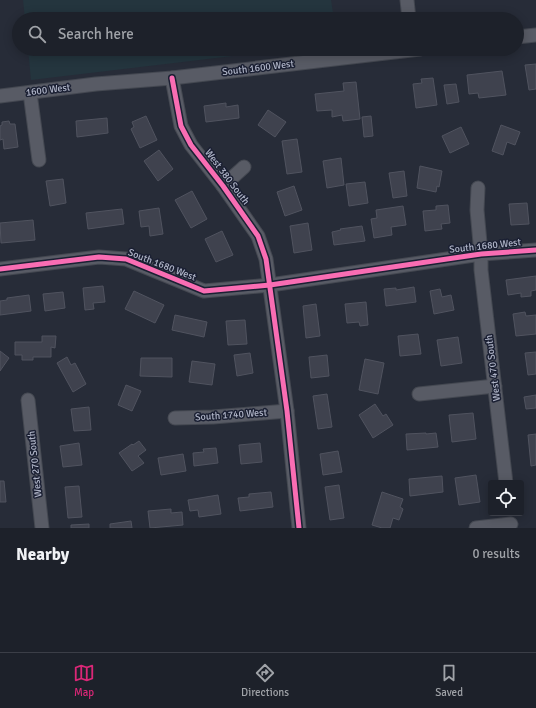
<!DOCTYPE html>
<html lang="en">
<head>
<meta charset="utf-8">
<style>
	body { margin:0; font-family:Signika,sans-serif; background:#252932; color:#f1f3f6 }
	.controls { position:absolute; right:12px; bottom:12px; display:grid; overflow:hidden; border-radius:4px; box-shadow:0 2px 10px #0003 }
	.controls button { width:36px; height:36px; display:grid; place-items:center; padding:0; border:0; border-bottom:1px solid #3b3e47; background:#1d212a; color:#f1f3f6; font:20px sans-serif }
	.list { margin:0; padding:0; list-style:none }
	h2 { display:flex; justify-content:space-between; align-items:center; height:52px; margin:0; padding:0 16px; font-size:17px }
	h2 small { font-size:13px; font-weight:400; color:#a0a3a8 }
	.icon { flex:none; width:22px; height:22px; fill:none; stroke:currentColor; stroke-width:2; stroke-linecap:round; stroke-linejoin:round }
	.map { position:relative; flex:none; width:536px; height:528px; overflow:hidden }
	.search { position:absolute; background:#1d212a; box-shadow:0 2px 10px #0003; left:12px; right:12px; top:12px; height:44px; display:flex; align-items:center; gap:10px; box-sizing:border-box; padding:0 14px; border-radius:22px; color:#a0a3a8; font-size:15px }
	.sheet { height:124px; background:#1d212a }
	nav { display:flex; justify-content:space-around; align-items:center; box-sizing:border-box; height:56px; border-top:1px solid #3b3e47; background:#1d212a; font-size:11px; color:#a0a3a8 }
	nav a { display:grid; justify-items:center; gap:2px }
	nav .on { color:#db2777 }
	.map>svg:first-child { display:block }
	.green { fill:#24353e }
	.building { fill:#3f424e; stroke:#50535f }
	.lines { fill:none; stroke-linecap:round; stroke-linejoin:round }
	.minor-casing { stroke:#444851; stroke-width:15 }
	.minor { stroke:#585b65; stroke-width:13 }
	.cycleway-casing { stroke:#1b2033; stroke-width:8 }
	.cycleway { stroke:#f96db3; stroke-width:5 }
	.labels { text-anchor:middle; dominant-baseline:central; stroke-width:3; stroke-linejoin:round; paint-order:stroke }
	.street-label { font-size:10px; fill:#b1b6c9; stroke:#1b2033 }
</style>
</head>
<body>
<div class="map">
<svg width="536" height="528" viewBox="0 0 536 528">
	<rect width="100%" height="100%" fill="#272c38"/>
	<g class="green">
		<path d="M23 0H331L334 19H25Z"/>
		<path d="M28 49H292L31 80Z"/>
	</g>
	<g class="building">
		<path d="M536 64V89L529 90 525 65Z"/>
		<path d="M502 71 506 95 479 98 478 93 469 94 467 75Z"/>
		<path d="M433 78 437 105 416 108 413 84 422 83 421 79Z"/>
		<path d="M356 82 360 119 343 121 342 115 332 117V110L317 111 315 94 344 91 343 83Z"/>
		<path d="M456 84 459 102 447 104 444 85Z"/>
		<path d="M226 103V107L238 105 239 118 206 122 204 106Z"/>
		<path d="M268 110 286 122 275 137 258 125Z"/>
		<path d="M146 116 157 140 140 148 131 129 134 127 132 122Z"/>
		<path d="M371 116 373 136 364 137 362 117Z"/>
		<path d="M107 118 108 133 77 137 76 121Z"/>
		<path d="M9 121 10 124H15L18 147 4 149 3 139 0 140V126L2 125V122Z"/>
		<path d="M501 125 520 132 515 145 507 142 503 155 492 151Z"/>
		<path d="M461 127 469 144 450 153 442 136Z"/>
		<path d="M297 139 302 172 287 174 282 141Z"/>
		<path d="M159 150 173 169 158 181 144 161Z"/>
		<path d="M341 158 344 185 327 188 323 161Z"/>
		<path d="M420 166 442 171 439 187 437 186 436 192 417 188Z"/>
		<path d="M404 171 407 196 393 198 389 173Z"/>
		<path d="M63 179 66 203 50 206 46 181Z"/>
		<path d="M365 182 368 203 349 206 346 184Z"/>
		<path d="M294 186 302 210 285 216 277 192Z"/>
		<path d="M192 191 207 219 191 228 175 200Z"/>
		<path d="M527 203 529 224 511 225 509 204Z"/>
		<path d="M448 205 450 223 441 224 442 229 425 231 423 211 436 210V206Z"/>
		<path d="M403 206 406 225 391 227 392 235 374 238 371 219 377 218 376 210Z"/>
		<path d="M159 208 163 234 150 236 149 226 141 227 139 211Z"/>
		<path d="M122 209 124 224 88 229 86 213Z"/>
		<path d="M33 220 35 240 1 243 0 223Z"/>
		<path d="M308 223 312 250 294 253 290 226Z"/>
		<path d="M362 226 365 241 334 245 332 232 341 230 340 229Z"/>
		<path d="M222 231 233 255 216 262 205 239Z"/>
		<path d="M536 276V290L531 291V296L521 297V293L508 295 506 280Z"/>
		<path d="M103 286 105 302 93 303 94 309 85 310 83 288Z"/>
		<path d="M414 287 416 302 386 306 384 289 396 288V290Z"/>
		<path d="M440 289 442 297 451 295 454 310 434 314 430 291Z"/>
		<path d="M134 291 164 305 155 323 125 309Z"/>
		<path d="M63 292 65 308 45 311 43 294Z"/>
		<path d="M29 295 31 311 0 315V301L7 300V298Z"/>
		<path d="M366 302 368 325 360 326 359 322 347 323 345 304Z"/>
		<path d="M316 304 320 336 306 338 303 306Z"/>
		<path d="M525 312 526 316 536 315V334L516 336 513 314Z"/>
		<path d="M175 315 207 322 204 337 172 330Z"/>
		<path d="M245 320 247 344 228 345 226 321Z"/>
		<path d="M418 334 421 354 400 356 398 336Z"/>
		<path d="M42 336H56L55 348 51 347V357H33V360H22V355H15V342H42Z"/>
		<path d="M458 337 462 363 441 366 437 340Z"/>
		<path d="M0 351 9 358 0 371Z"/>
		<path d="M536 352V374L528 375 525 353Z"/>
		<path d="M250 353 253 373 237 376 234 355Z"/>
		<path d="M327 355 329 376 311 378 309 357Z"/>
		<path d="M67 357 71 365 75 363 86 384 73 392 57 363Z"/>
		<path d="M141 358H172V377L140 376Z"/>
		<path d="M365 359 384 363 378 394 359 390Z"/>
		<path d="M192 361 215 364 212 385 189 382Z"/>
		<path d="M126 385 141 391 132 411 118 405Z"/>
		<path d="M327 394 332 427 318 429 313 396Z"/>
		<path d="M536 395V408L526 409 524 397Z"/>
		<path d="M375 404 383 416 386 414 393 425 373 438 359 415Z"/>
		<path d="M89 407 91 430 74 431 71 409Z"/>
		<path d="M473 413 476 439 452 442 449 415Z"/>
		<path d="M426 433V434L436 433 438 447 407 450 406 434Z"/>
		<path d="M536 434V465L531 466 528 435Z"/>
		<path d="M139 441 146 450 138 456 144 463 132 471 119 453 132 444 133 445Z"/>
		<path d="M79 443 82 465 63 467 60 446Z"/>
		<path d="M260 443 262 462 241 464 239 445Z"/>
		<path d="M216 448 218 463 194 466 193 453 204 452 203 449Z"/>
		<path d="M338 451 342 472 323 475 320 454Z"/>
		<path d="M183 454 186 471 161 475 158 458Z"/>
		<path d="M476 475 480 502 459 505 455 478Z"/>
		<path d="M442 476 443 492 410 496 409 479Z"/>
		<path d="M0 481H4L6 502H0Z"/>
		<path d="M339 485 344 518 330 520 325 487Z"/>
		<path d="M79 486 82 517 68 518 65 487Z"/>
		<path d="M271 492 273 507 240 511 238 498 249 497V494Z"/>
		<path d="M382 492 403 499 400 507 403 509 399 520 393 518 390 528H382L372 525Z"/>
		<path d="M218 495 221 514 199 517 198 510 190 511 188 500Z"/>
		<path d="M171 509V513L182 512 183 525 150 528 148 511Z"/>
		<path d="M131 521 132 528H110V524Z"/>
		<path d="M89 524V528H71V525Z"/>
	</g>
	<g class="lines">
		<g class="minor-casing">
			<g id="minor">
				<path d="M407 0 409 19"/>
				<path d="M517 37 536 35"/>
				<path d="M172 78 181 126 191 145 223 186 258 236 266 259 287 411 299 528"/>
				<path d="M30 93 39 160"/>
				<path d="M0 96 96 84 172 78 420 49"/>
				<path d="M223 186 244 167"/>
				<path d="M478 188 477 210 481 254V270L506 483"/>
				<path d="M0 269 99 257 126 259 204 291 270 285 481 254 536 250"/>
				<path d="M419 394 495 386"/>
				<path d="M28 400 42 528"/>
				<path d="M175 418 213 417 287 411"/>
				<path d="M476 528 511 524"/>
			</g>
		</g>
		<use href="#minor" class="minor"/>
		<g class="cycleway-casing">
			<g id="cycleway">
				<path d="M172 78 181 126 191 145 223 186 258 236 266 259 287 411 299 528"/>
				<path d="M0 269 99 257 126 259 204 291 270 285 481 254 536 250"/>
			</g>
		</g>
		<use href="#cycleway" class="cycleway"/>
	</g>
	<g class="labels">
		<g class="street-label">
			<text transform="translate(258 68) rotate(-7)">South 1600 West</text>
			<text transform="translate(48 90) rotate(-7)">1600 West</text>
			<text transform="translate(227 177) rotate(53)">West 380 South</text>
			<text transform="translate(485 246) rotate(-6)">South 1680 West</text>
			<text transform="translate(162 265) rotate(21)">South 1680 West</text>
			<text transform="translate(493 368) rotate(-97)">West 470 South</text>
			<text transform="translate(231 415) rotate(-4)">South 1740 West</text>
			<text transform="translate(35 464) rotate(-96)">West 270 South</text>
		</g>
	</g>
</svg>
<div class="controls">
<button><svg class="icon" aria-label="locate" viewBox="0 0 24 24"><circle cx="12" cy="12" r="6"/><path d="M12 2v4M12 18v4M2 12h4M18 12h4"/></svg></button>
</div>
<div class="search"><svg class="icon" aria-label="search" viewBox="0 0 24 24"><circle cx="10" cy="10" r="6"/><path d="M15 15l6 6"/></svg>Search here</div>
</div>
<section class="sheet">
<h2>Nearby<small>0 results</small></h2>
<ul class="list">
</ul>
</section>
<nav>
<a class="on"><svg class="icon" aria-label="map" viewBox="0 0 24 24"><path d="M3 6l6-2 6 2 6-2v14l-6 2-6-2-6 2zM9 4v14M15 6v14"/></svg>Map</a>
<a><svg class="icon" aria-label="directions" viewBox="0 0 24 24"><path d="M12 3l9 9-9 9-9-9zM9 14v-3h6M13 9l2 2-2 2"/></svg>Directions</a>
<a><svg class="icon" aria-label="saved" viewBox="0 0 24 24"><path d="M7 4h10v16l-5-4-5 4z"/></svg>Saved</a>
</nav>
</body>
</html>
